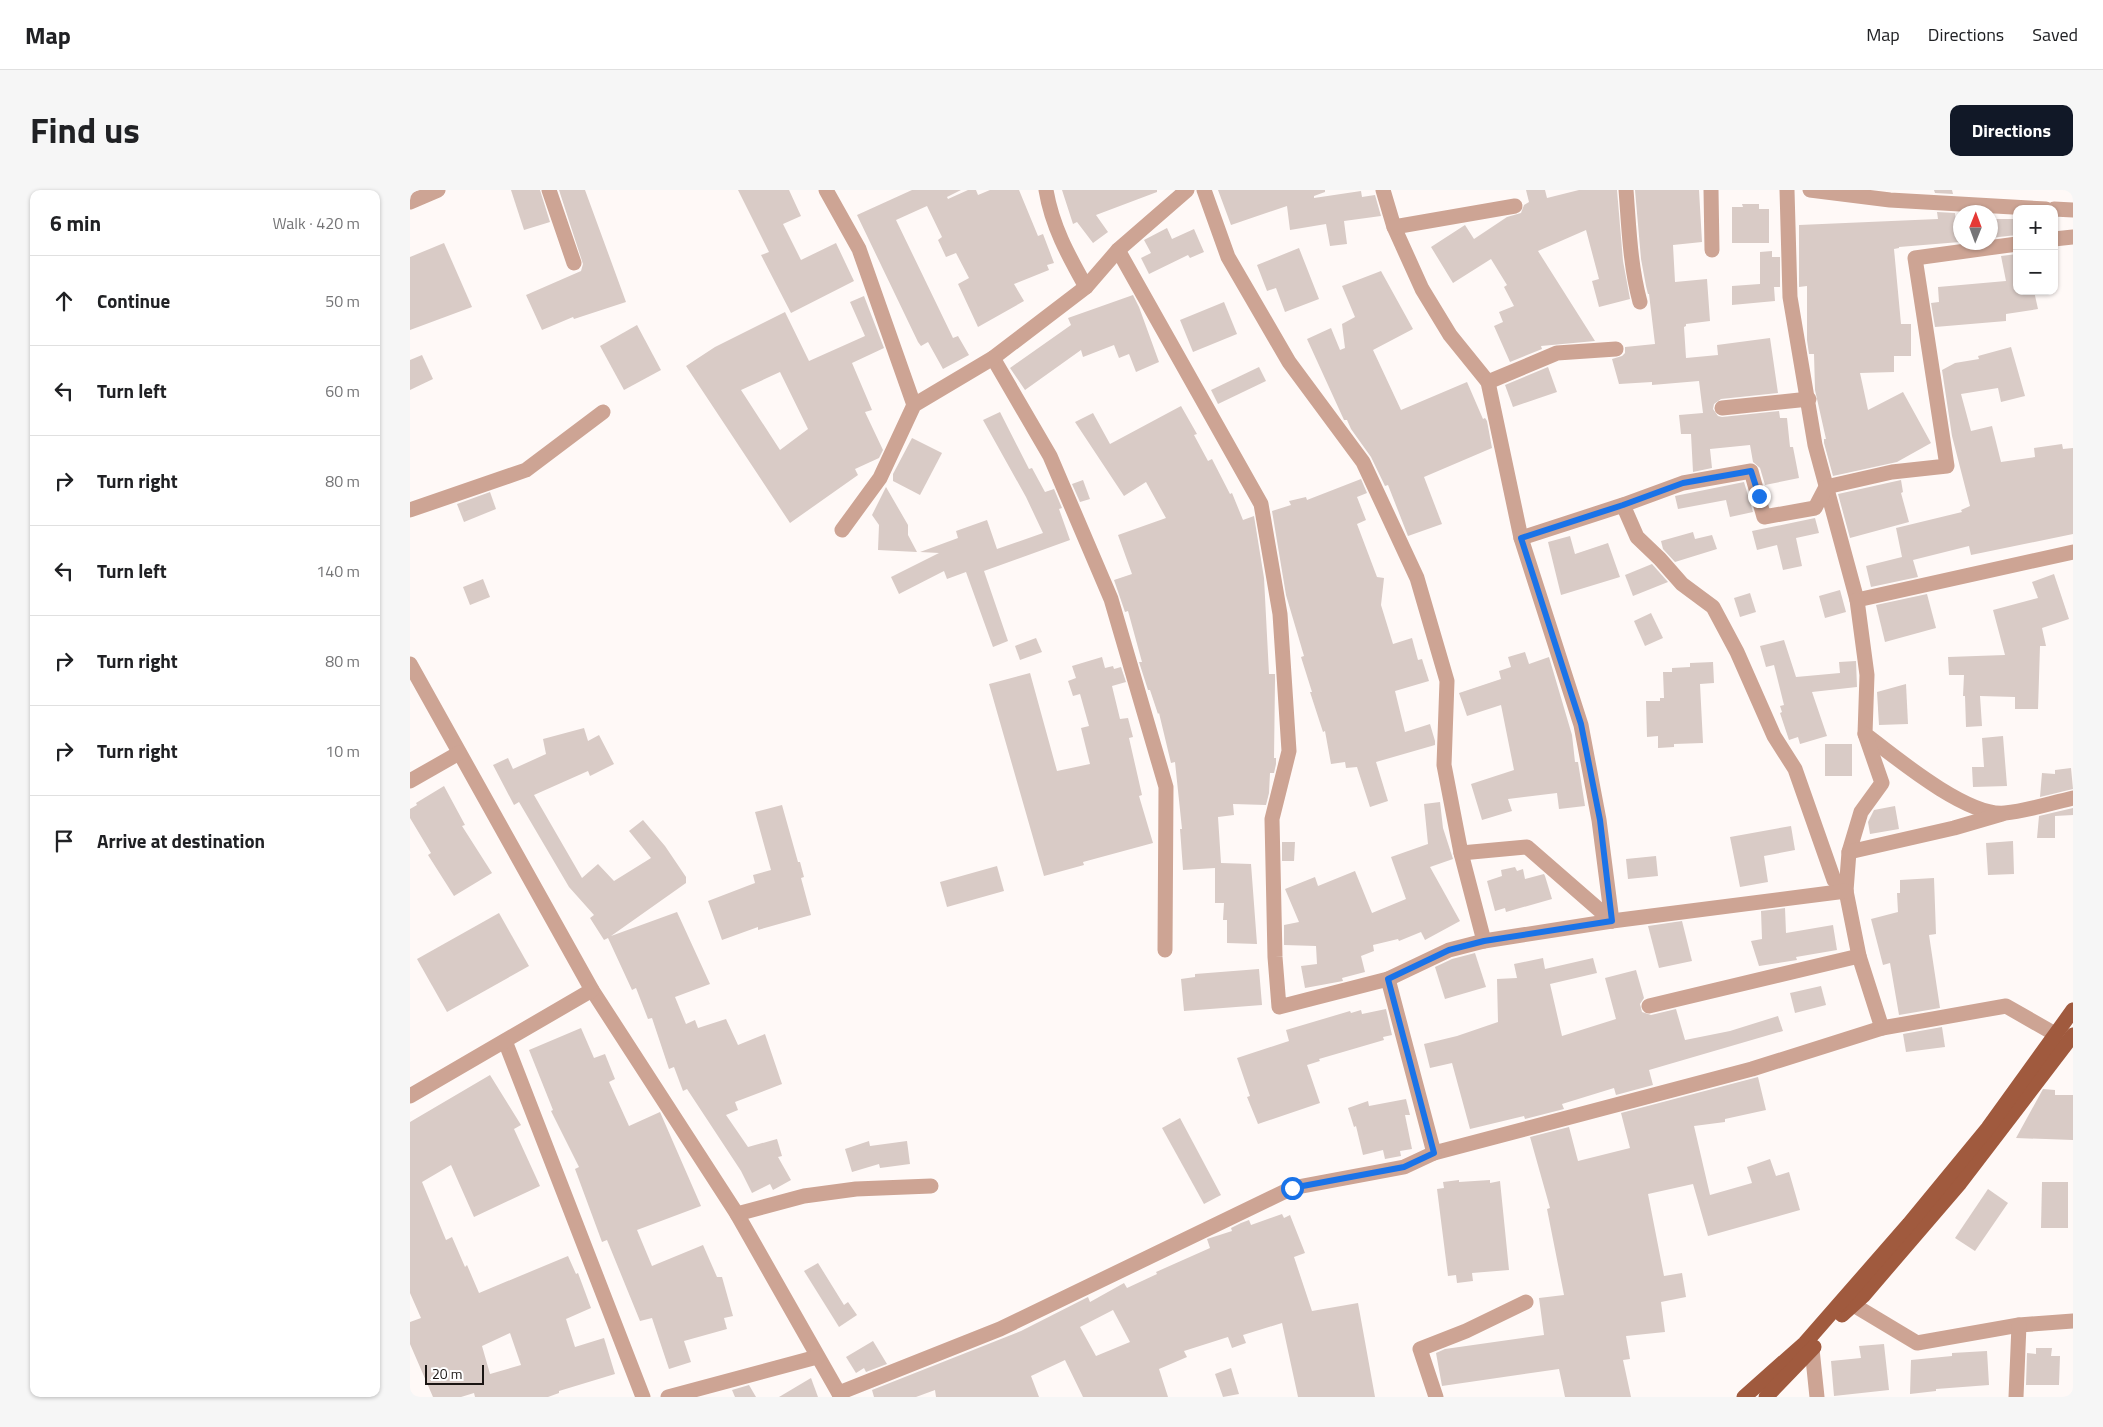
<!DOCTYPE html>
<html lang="en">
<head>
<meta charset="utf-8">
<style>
	body { margin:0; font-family:"Titillium Web",sans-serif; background:#f6f6f6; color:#202124 }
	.controls { position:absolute; right:15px; top:15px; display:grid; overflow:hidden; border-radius:10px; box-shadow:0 1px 4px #0004 }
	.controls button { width:45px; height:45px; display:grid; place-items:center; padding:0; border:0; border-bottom:1px solid #e0e0e0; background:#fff; color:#202124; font:25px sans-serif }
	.compass { position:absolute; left:1543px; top:15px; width:45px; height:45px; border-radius:50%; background:#fff; box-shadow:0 1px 4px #0004; rotate:1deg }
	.scale { position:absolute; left:15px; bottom:12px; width:59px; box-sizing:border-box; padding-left:5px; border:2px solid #1a1513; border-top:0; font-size:14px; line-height:18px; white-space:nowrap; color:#1a1513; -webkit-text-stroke:4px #fff; paint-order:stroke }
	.stop { position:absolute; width:15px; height:15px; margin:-11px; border:4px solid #1a73e8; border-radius:50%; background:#fff }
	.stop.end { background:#1a73e8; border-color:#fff; box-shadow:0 1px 5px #0008 }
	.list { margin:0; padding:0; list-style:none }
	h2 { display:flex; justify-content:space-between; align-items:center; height:65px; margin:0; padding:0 20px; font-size:21px }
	h2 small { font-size:16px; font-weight:400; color:#757577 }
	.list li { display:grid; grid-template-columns:32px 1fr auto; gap:15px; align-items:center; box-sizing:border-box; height:90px; padding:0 20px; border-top:1px solid #e0e0e0 }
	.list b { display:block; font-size:19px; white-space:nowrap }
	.list em { font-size:16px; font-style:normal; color:#757577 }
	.icon { flex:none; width:28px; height:28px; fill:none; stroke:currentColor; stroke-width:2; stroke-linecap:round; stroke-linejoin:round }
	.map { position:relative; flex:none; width:1663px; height:1207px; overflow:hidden; border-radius:10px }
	header { display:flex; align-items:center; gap:30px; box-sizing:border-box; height:70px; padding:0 25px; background:#fff; border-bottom:1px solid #e0e0e0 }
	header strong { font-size:24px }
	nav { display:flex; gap:28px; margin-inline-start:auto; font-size:18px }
	.intro { display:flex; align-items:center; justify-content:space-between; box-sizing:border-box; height:120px; padding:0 30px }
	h1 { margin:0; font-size:35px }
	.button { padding:12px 22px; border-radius:10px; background:#111827; color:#fff; font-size:18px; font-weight:700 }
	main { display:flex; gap:30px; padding:0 30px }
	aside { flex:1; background:#fff; border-radius:10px; box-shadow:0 1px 4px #0004 }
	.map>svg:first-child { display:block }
	.building { fill:#d9cbc6; fill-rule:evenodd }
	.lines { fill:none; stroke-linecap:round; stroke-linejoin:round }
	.minor { stroke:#cda494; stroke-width:15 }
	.major { stroke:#a05a3e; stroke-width:15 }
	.route { stroke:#1a73e8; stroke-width:6 }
</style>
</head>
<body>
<header>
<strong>Map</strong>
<nav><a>Map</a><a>Directions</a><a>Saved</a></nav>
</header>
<div class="intro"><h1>Find us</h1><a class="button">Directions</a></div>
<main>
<aside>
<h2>6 min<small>Walk · 420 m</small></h2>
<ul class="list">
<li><svg class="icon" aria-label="ahead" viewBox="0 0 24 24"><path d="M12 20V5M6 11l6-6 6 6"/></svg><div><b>Continue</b></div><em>50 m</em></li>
<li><svg class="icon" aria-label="left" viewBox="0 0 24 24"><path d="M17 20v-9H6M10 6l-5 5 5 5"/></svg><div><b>Turn left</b></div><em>60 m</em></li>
<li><svg class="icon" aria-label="right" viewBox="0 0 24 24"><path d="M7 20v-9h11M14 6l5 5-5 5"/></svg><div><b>Turn right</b></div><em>80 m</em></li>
<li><svg class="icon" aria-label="left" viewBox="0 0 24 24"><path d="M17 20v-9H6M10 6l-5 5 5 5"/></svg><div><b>Turn left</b></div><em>140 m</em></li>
<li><svg class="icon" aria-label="right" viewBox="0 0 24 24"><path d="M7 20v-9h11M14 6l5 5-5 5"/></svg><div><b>Turn right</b></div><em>80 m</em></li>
<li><svg class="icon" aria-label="right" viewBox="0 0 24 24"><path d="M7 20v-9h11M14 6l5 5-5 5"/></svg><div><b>Turn right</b></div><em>10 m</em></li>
<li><svg class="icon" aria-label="arrive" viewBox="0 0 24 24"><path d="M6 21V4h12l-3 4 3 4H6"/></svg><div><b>Arrive at destination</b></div></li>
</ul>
</aside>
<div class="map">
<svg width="1663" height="1207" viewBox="0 0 1663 1207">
	<rect width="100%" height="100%" fill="#fff9f7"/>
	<g class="building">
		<path d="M101 0H130L140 32 114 40Z"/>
		<path d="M149 0H175L216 112 164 129 163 127 132 140 116 105 171 81 173 74Z"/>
		<path d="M328 0H379L391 26 373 34 391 70 426 53 444 91 381 123 351 65 359 62Z"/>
		<path d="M502 0H551L537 7 538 9 558 0H566L568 5 580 0H609L628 46 633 44 644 73 637 75 639 80 604 94 614 111 568 137 548 94 559 88 546 63 536 67 528 50 532 47 517 16 486 30 543 148 548 146 559 165 533 179 518 152 511 156 508 152 447 25Z"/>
		<path d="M652 0H747V2L686 25 698 42 683 53 667 32 663 34Z"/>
		<path d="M808 0H915V2L904 6V8L951 1 952 7 965 5 971 26 934 31 937 54 920 56 916 34 880 40 877 16 821 35Z"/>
		<path d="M1116 0H1135L1137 8 1169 0H1207L1213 71 1220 109 1189 117 1182 91 1189 89 1176 40 1128 61 1185 151 1131 156 1132 159 1100 172 1084 136 1093 132 1089 122 1104 116 1094 97 1097 95 1081 69 1043 93 1021 57 1055 35 1064 49 1097 27 1111 23 1114 15 1119 12Z"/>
		<path d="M1225 0H1289L1292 52 1263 55 1265 92 1297 89 1300 131 1276 134V136L1274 137 1276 168 1308 165 1307 155 1360 148 1368 203 1311 209 1304 214 1303 219 1308 226 1312 227 1369 221 1370 228H1377L1380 257H1383L1389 288 1355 295 1350 278 1343 272 1340 255 1300 259 1302 278 1283 282 1281 244H1271L1269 225 1293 223 1289 191 1242 195V192L1209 194 1202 169 1212 166 1215 163V157L1245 154 1239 104H1238L1236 96 1231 69Z"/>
		<path d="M1524 0H1542L1543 4 1525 3Z"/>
		<path d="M1332 14H1349V19H1359V53H1322V17H1333Z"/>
		<path d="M1527 22 1545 23 1546 33 1550 32V52L1489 57V58L1484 59 1491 134H1501V166H1484V182L1450 183 1458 220 1493 202 1521 253 1487 272 1423 286 1414 253V249H1416L1405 200 1404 164H1399L1397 150V96L1389 97V35L1528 29Z"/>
		<path d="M1580 29H1607V45L1580 48Z"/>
		<path d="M757 38 762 49 784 39 794 62 780 68 778 65 739 84 731 68 741 63 734 50Z"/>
		<path d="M34 53 62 117 0 140V67Z"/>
		<path d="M889 58 909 109 875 122 866 98 857 101 847 75Z"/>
		<path d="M1362 61V67H1370V97H1364L1365 111 1322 115V96L1350 94V62Z"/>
		<path d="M1607 64V101H1624L1628 119 1596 124V131L1525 137 1521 113 1529 112 1528 97 1596 91 1591 66Z"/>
		<path d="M971 81 1003 139 963 160 991 220 1057 192 1073 229 1075 228 1077 231 1082 258 1014 287 1032 334 998 346 978 295 975 296 961 267 941 239 937 230H934L897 149 921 138 930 160 935 158 932 134 945 127 932 96Z"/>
		<path d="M723 105 729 117 749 172 726 182 719 164 709 168 704 155 673 167 671 160 615 200 600 178 661 135 658 128Z"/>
		<path d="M454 106 474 158 442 173 462 220 455 222 473 260 469 268 445 279 448 285 380 333 276 176 305 157 375 122 399 171 455 146 440 112ZM370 182 398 239 370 260 331 200Z"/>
		<path d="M814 112 827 144 783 162 770 130Z"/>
		<path d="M227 135 251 180 214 200 190 156Z"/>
		<path d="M1601 157 1615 206 1591 212 1588 198 1551 204 1561 241 1582 236 1591 272 1625 267 1624 258 1652 254 1653 259 1663 258V344L1561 365 1559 356 1503 370 1508 387 1461 397 1456 376 1492 367 1486 338 1552 322 1551 320 1560 316 1542 246 1532 180 1545 173 1569 169 1568 166Z"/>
		<path d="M12 165 23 189 0 200V170Z"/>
		<path d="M849 177 856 191 808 214 801 200Z"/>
		<path d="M1138 177 1147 202 1103 217 1095 195Z"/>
		<path d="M771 216 787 244 784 245 798 271 802 269 820 304 822 303 833 330 844 326 854 388 859 484H865V491L864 568H866V574L864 583H860L859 603 856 615 823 614 824 625 808 627 811 673 841 674 847 754 817 753V730H813L814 713H805V678L773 680 770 639H772L765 572 761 573 749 523 748 524 740 500H738L729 472H732L718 421 715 422 704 390 722 384 708 345 756 328 736 292 714 306 665 232 683 223 700 254Z"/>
		<path d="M590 222 619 279 622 278 635 302 644 299 652 318 649 319 660 350 574 381 598 451 583 457 556 382 537 389 534 381 489 404 481 387 529 363 510 362 548 348 546 341 577 330 587 359 633 343 616 307 573 230Z"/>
		<path d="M502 248 532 263 510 305 483 291V284Z"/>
		<path d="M951 289 957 303 947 307 956 330 947 334 967 387 974 388 971 415 983 454 1002 448 1008 470 1012 469 1019 491 985 501 995 542 1020 534 1025 551V555L966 572 978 611 960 617 947 577 936 578 935 572 921 574 915 541 913 542 900 502H902L891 467 894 466 876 405 862 321 881 315 879 311 896 307 897 310Z"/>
		<path d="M673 290 680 309 670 312 662 294Z"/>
		<path d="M1491 290 1493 302 1491 303 1499 332 1440 348 1428 304Z"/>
		<path d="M1334 292 1343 322 1320 327 1316 310 1268 319 1265 306Z"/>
		<path d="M476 297 498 335V345L507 362 468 360 469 335 462 325Z"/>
		<path d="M80 302 86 319 54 332 47 314Z"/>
		<path d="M1405 328 1409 343 1386 348 1392 376 1373 380 1367 355 1347 360 1342 341Z"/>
		<path d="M1283 342 1285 349 1302 345 1307 359 1265 372 1253 359 1251 351Z"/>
		<path d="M1160 346 1165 364 1198 353 1210 387 1151 405 1138 352Z"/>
		<path d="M1242 374 1258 392 1223 406 1215 385Z"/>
		<path d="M1644 384 1659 429 1632 438 1636 456H1630L1628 519H1605V507L1570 506 1572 536 1556 537 1555 506H1553L1554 485H1539L1538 467 1595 465 1583 420 1628 408 1622 392Z"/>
		<path d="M73 389 80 407 60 415 53 397Z"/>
		<path d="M1430 400 1436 422 1415 428 1409 406Z"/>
		<path d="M1340 403 1346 422 1330 427 1324 408Z"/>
		<path d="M1517 404 1526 438 1475 452 1466 415Z"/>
		<path d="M1241 423 1253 448 1235 456 1224 431Z"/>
		<path d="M626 448 632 462 610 470 605 456Z"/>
		<path d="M1374 450 1386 487 1430 483 1429 472 1446 471 1447 497 1402 502 1417 546 1390 554 1388 547 1379 550 1370 523 1372 522 1370 516 1374 515 1364 475 1356 477 1350 456Z"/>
		<path d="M1115 462 1119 474 1139 467 1162 545 1165 572H1168L1175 616 1149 619 1147 603 1098 609 1102 621 1072 630 1061 594 1104 580 1091 515 1057 526 1049 503 1091 489 1089 481 1101 477 1098 467Z"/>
		<path d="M692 467 695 478 703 476 704 479 711 477 716 492 702 496 710 529 718 528 723 547 719 548 732 605 729 606 743 653 673 672 674 675 634 686 579 494 620 483 647 581 680 574 671 538 679 536 670 504 663 506 658 491 666 488 662 476Z"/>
		<path d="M1303 472 1304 493 1290 494 1293 553 1264 554V557L1248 558V546L1237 547 1236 511H1250V508H1254L1253 482H1262V478L1280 477V473Z"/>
		<path d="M1496 494 1498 534 1469 535 1467 502Z"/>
		<path d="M174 538 178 551 189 545 204 574 180 586 178 581 124 605 172 688 188 674 204 691 241 668 219 641 233 630 255 656 276 687V693L201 746 267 722 300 794 265 807 276 834 285 830 288 838 316 829 328 855 355 844 372 894 325 912 328 920 316 925 338 957 367 949 372 966 368 967 381 990 363 1000 360 994 342 1003 331 981 277 899 273 901 264 877 259 879 242 828 238 829 226 798 222 800 198 748 194 750 180 728 184 725 159 697 109 612 104 615 83 575 98 568 103 579 136 564 133 549Z"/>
		<path d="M1593 546 1597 596 1563 597 1562 577H1574L1572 548Z"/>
		<rect x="1415" y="554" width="27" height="32"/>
		<path d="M1661 578 1663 599 1630 607 1632 583 1645 584V580Z"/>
		<path d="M34 596 55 635 52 636 82 683 44 706 18 665 21 663 0 628V619L7 615 6 613Z"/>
		<path d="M1030 612 1033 638 1043 669 1020 677 1050 731 1015 750 1011 742 989 751 988 749 963 755 964 761 951 766 955 782 932 788 933 791 895 798 891 776 907 774 906 756 874 755V735L889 732 875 699 905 687 908 696 945 681 962 723 996 709 981 667 1018 654 1014 614Z"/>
		<path d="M372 615 388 672H390L394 687 391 688 401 725 348 740V737L312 750 298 711 345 693 343 685 361 680 345 622Z"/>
		<path d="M1485 616 1489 639 1460 644 1458 632 1464 620Z"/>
		<path d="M1663 618V625L1645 626V648H1627L1629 626Z"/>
		<path d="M1381 636 1385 660 1354 666 1358 692 1330 697 1320 647Z"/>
		<path d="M1603 651 1604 684 1578 685 1576 653Z"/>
		<path d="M872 652H885L884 671H872Z"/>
		<path d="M1246 666 1248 686 1218 689 1216 669Z"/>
		<path d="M587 676 594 701 537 717 530 692Z"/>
		<path d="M1105 677 1107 681 1113 679 1115 689 1134 684 1135 686 1142 709 1096 722 1095 718 1085 721 1077 691 1092 686 1091 680Z"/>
		<path d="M1524 688 1526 744 1519 745 1530 818 1489 825 1480 773 1473 775 1461 729 1488 722 1487 703H1490V690Z"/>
		<path d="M1375 718 1376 743 1423 735 1427 760 1386 767 1387 770 1349 776 1341 751 1352 749 1351 721Z"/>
		<path d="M89 723 119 776 37 822 7 769Z"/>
		<path d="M1272 731 1282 771 1249 778 1238 736Z"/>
		<path d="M1065 763 1076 797 1035 809 1025 777 1042 769Z"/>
		<path d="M1133 768 1135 779 1183 768 1187 783 1140 794 1152 846 1206 829 1195 788 1226 780 1234 808 1230 814 1232 822 1241 825 1266 819 1275 850 1320 841 1368 826 1373 841 1239 880 1243 895 1206 905 1204 898 1152 914 1154 919 1115 929 1114 926 1060 939 1042 873 1020 878 1014 854 1047 846 1088 832 1087 789 1107 788 1104 774Z"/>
		<path d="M849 779 852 815 774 821 771 789 785 787V784Z"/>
		<path d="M1411 796 1416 815 1385 823 1380 803Z"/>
		<path d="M976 819 982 845 973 847 974 850 909 869 910 871 897 875 910 913 848 934 837 907 840 906 827 868 879 851 876 840 940 821 941 823 951 820 952 824Z"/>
		<path d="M1532 837 1535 857 1496 862 1493 844Z"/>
		<path d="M171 838 184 868 195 864 205 889 199 892 219 936 250 922 291 1016 227 1040 242 1076 293 1055 307 1087H312L323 1126 314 1128 317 1139 274 1151 281 1172 259 1179 242 1128 230 1131 197 1050 192 1052 165 979 169 977 141 921 143 920 119 860Z"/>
		<path d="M80 885 111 935 104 939 130 996 64 1027 41 975 12 992 36 1050 42 1047 55 1077 57 1075 69 1103 158 1066 166 1084 168 1083 181 1118 156 1129 165 1157 194 1148 205 1184 149 1201V1203L138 1207H65L64 1203 51 1207H23L0 1154V1132L11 1128 0 1103V932ZM100 1143 111 1175 80 1184 72 1156Z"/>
		<path d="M1348 887 1356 920 1315 929V932L1284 936 1300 1005 1342 993 1337 977 1360 969 1366 986 1379 982 1390 1020 1298 1046 1283 994 1238 1004 1254 1086 1272 1083 1276 1107 1251 1112 1255 1142 1216 1146 1220 1169 1213 1170 1221 1207H1155L1149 1179 1032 1196 1026 1163 1035 1159 1134 1145 1129 1108 1154 1105 1137 1019 1140 1018 1120 947 1159 937 1168 971 1220 958 1211 923Z"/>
		<path d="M1633 899 1645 900V905H1663V950L1606 948Z"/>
		<path d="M996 909 1000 925H995L1002 959 990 961 991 966 975 969 973 960 953 965 946 936 944 937 938 918 958 911 959 916Z"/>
		<path d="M770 928 811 1005 794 1014 752 938Z"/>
		<path d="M459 951 460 956 497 951 500 974 470 978 469 974 442 982 435 959Z"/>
		<path d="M1049 990V992L1080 990V993L1090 991 1099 1080 1062 1083 1063 1091 1047 1093 1046 1085 1038 1086 1027 999 1034 998 1033 992Z"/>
		<path d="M1632 992H1658V1038H1631Z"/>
		<path d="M1578 999 1598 1013 1565 1061 1545 1048Z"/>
		<path d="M872 1024 874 1028 880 1025 895 1063 884 1067 902 1121 948 1113 965 1207H888L872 1133 833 1145 836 1153 822 1158 818 1147 774 1161 777 1167 749 1179 758 1207H673L655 1170 621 1186 629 1207H526L525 1200 506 1207H464L462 1200 611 1141 678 1107 680 1112 714 1093 717 1098 747 1084 746 1082 800 1058 797 1049 822 1041 821 1038 831 1033 839 1030 841 1035ZM703 1120 720 1152 686 1166 670 1137Z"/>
		<path d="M408 1073 434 1115 438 1112 447 1125 429 1137 394 1081Z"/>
		<path d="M463 1151 477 1174 456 1182 454 1178 446 1183 436 1167Z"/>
		<path d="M1474 1154 1479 1200 1424 1206 1421 1171 1451 1168 1449 1156Z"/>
		<path d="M1626 1158H1642L1641 1166H1650L1649 1195H1616L1617 1163 1626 1164Z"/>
		<path d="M1577 1161 1579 1195 1526 1199V1201L1500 1204 1501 1170 1542 1166V1163Z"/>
		<path d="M821 1178 829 1204 813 1207 805 1184Z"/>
		<path d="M401 1188 408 1207H369Z"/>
		<path d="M339 1195 346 1207H325L322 1200Z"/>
	</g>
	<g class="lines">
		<g class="minor">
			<path d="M139 0 164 73"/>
			<path d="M416 0 449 59 504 215"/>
			<path d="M636 0C642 36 658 65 676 97"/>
			<path d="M794 0 818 67 879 172 953 272 1007 388 1037 491 1034 575 1051 663 1074 751"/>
			<path d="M973 0 984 37 1012 99 1040 145 1078 192 1111 348 1171 535 1189 630 1202 731"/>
			<path d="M1216 0C1219 38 1220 75 1230 112"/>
			<path d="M1301 0 1302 60"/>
			<path d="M1377 0 1380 107 1405 255 1447 410 1663 362"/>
			<path d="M1400 0 1480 10 1636 19"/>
			<path d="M0 12 28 0"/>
			<path d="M1644 19 1663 20"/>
			<path d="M984 37 1105 16"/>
			<path d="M1644 49 1663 47"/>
			<path d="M708 60 851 314 870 424 879 561 862 629 865 767 869 817 978 789 1024 963 1342 879 1472 838 1596 816 1645 844"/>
			<path d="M583 168 640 266 701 409 756 597 755 760"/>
			<path d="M1078 192 1147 163 1206 159"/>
			<path d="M1312 218 1399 209"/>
			<path d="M1213 315 1227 347 1250 369 1272 394 1303 417 1327 462 1364 546 1385 579 1424 690 1436 701"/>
			<path d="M0 320 116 280 193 222"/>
			<path d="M432 340 470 288 504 215 583 168 676 97 708 60 777 0"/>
			<path d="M1111 348 1213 315 1273 293 1341 281 1354 327 1405 318 1416 297 1482 282 1537 276 1505 68 1607 54"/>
			<path d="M1447 410 1457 485 1455 544C1485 567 1557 627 1595 623 1617 621 1641 613 1663 608"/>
			<path d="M0 474 182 800 327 1024 431 1207"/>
			<path d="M1455 544 1472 593 1451 622 1439 662 1436 701 1449 766 1472 838"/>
			<path d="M0 591 49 563"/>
			<path d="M1439 662 1544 638 1592 624"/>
			<path d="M1051 663 1117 657 1202 731"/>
			<path d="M978 789 1039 760 1074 751 1202 731 1436 701"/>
			<path d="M1239 816 1449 766"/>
			<path d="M95 851 233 1207"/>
			<path d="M0 906 182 800"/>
			<path d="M327 1024 394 1006 446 999 521 996"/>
			<path d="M1442 1114 1507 1153 1609 1135 1663 1131"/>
			<path d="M1402 1159 1407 1207"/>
			<path d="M429 1203 590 1139 882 998 994 977 1024 963"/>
			<path d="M258 1207 407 1167"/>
			<path d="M1026 1207 1010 1159 1056 1141 1116 1112"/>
			<path d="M1606 1207 1609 1135"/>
		</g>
		<g class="major">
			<path d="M1432 1125 1453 1106 1550 993 1663 845"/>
			<path d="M1334 1207 1395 1153 1499 1034 1578 938 1663 820"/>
			<path d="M1356 1207 1404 1157"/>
		</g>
	</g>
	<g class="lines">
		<path class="route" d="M882 998 994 977 1024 963 978 789 1039 760 1074 751 1202 731 1190 630 1171 534 1111 348 1213 315 1273 293 1341 281 1349 306"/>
	</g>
</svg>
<div class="controls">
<button>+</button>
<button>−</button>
</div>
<svg class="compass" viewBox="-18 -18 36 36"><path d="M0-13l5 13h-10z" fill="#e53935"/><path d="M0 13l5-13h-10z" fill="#757577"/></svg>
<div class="scale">20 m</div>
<div class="stop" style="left:882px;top:998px"></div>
<div class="stop end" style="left:1349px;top:306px"></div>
</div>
</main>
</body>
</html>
